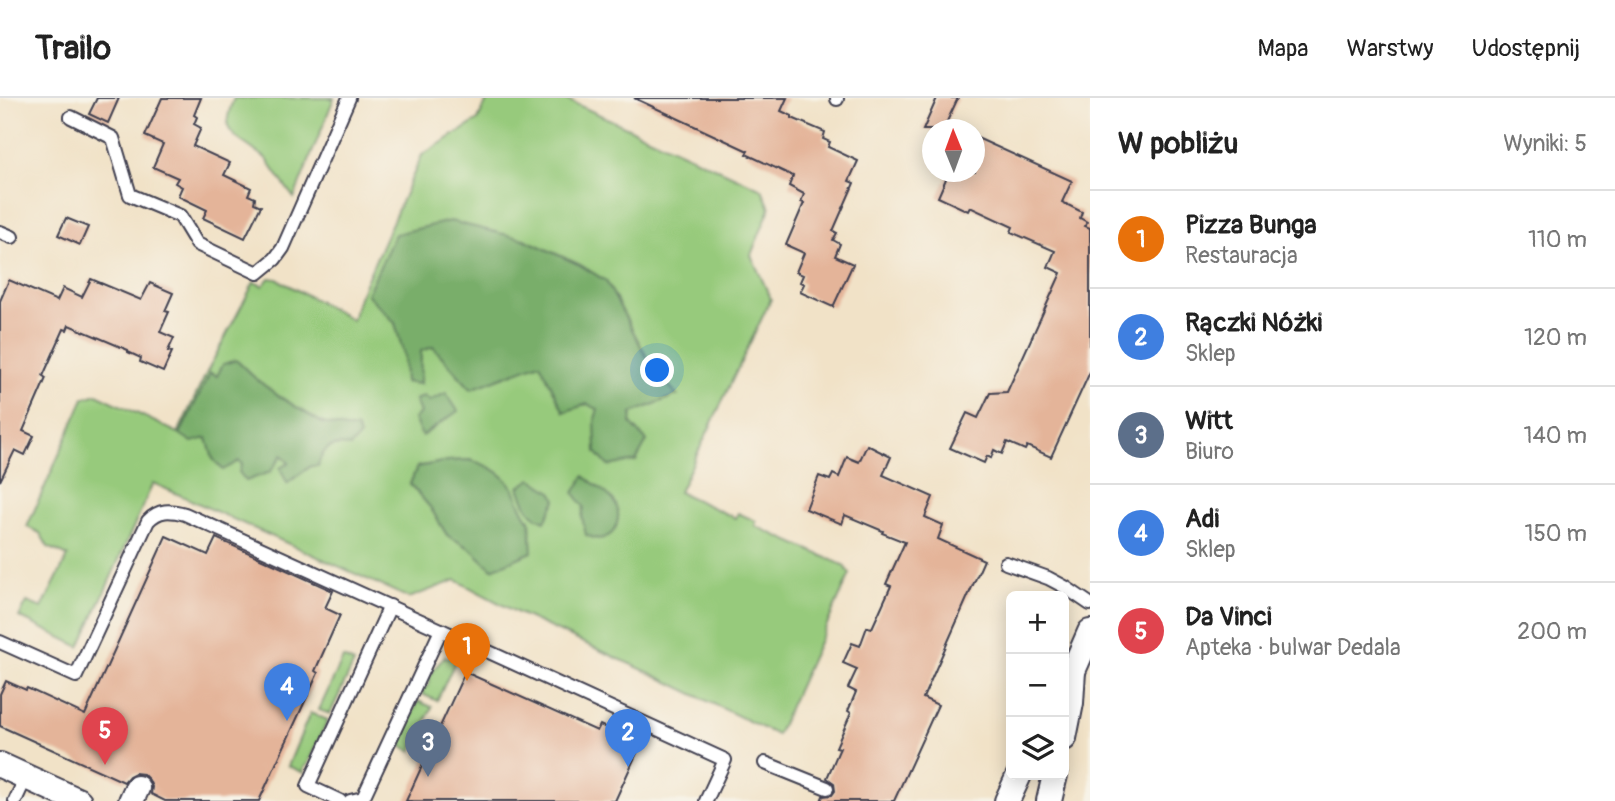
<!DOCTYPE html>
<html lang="pl">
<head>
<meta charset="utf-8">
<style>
	body { margin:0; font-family:Pangolin,sans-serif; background:#f6f6f6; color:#222 }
	.controls { position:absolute; right:21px; bottom:21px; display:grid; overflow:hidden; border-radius:10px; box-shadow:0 4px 18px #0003 }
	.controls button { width:63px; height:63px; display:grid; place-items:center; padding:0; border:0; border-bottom:2px solid #e0e0e0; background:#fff; color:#222; font:35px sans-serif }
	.compass { position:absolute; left:922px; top:21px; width:63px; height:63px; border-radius:50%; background:#fff; box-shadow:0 4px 18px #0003; rotate:359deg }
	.you { position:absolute; left:658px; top:273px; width:24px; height:24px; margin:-18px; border:5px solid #fff; border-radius:50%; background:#1a73e8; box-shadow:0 0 0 10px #1a73e833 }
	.badge { display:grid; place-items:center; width:46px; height:46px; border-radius:50%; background:#111827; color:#fff; font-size:23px; font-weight:700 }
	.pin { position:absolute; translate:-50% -58px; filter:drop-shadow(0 2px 4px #0008) }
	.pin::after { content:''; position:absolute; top:37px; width:24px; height:21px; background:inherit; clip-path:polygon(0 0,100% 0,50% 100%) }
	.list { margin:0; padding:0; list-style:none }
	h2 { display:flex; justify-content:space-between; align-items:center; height:91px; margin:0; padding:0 28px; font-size:30px }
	h2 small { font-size:23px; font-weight:400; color:#767676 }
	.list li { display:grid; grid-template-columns:46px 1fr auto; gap:21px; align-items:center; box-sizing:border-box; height:98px; padding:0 28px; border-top:2px solid #e0e0e0 }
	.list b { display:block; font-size:26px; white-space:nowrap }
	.list p { margin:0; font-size:23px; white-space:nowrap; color:#767676 }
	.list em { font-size:23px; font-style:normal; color:#767676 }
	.icon { flex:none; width:38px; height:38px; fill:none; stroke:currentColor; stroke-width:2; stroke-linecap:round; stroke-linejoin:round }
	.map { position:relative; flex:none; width:1090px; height:703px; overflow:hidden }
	header { display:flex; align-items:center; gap:42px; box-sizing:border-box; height:98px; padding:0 35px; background:#fff; border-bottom:2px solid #e0e0e0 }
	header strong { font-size:33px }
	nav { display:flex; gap:38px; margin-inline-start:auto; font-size:24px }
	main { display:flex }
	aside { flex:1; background:#fff }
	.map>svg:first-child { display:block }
	.green { fill:#97ca7b; stroke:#5c765b; stroke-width:2; fill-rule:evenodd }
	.forest { fill:#79ae6b; stroke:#4e6853; stroke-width:2 }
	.building { fill:#e4b499 }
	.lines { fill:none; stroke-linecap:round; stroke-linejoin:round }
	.service-casing { stroke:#413f50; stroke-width:16 }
	.minor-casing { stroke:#413f50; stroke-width:28 }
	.service { stroke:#fff; stroke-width:12 }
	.minor { stroke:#fff; stroke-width:24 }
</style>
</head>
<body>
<header>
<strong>Trailo</strong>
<nav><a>Mapa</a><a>Warstwy</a><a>Udostępnij</a></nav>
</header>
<main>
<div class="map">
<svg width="1090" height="703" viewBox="0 0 1090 703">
	<rect width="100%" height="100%" fill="#f7f3e8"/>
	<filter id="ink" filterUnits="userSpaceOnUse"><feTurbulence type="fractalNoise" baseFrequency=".0143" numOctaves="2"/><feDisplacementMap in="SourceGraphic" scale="14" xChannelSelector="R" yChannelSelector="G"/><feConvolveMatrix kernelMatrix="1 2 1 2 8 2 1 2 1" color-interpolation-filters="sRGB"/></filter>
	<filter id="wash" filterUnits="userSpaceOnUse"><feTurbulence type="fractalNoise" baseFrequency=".00686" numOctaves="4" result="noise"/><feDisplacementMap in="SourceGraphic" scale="28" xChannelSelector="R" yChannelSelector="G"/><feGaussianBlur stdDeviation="1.57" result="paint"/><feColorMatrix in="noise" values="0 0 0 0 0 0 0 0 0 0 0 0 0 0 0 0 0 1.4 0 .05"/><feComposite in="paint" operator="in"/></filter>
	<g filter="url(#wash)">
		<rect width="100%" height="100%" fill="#f1e2c7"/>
		<g class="green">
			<path d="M234 0H334L294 100C285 88 276 76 268 63 266 59 260 56 255 53 229 34 220 33 234 0Z"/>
			<path d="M488 0H563L762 91 770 110 751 157 771 201 679 394 735 420 738 415 756 423 755 428 843 467 850 476 777 637 652 576 516 514 456 482 409 500 153 385 80 549 19 519 27 504 42 510 68 458 48 449 40 435 27 429 84 300 97 296 178 335 207 274 254 184 263 188 269 180 277 181 352 222 359 199 422 57 478 22ZM524 141 580 167 606 183 650 265 677 297 549 282 540 264 433 249 421 252 420 285 405 284 404 257 395 225 368 196ZM236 262 255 280 277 297 323 325 345 330H356L358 335 344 347 334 348 326 351 311 368 288 385 289 365 282 356 242 366 239 363 213 361 207 339 210 275 217 278ZM470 362 512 389 524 417 530 422 481 459 471 451 447 437 430 409 410 386 417 369 448 363Z"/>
			<path d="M452 555H459L437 603 422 596 424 590 428 588 430 583 429 580 435 570 445 558 448 560 450 559Z"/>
			<path d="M343 560 354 565 330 616 319 612Z"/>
			<path d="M418 603 432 609 412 653 399 647H401L403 642 402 639Z"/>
			<path d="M310 615 328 622 307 667 305 668 303 672 304 675 288 668Z"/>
		</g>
		<g class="forest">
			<path d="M450 123 524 141 580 167 606 183 650 265 677 297 632 315 631 326 647 343 636 363 608 368 596 354 595 321 598 311 587 306 564 314 540 265 471 291 433 249 421 253 420 286 405 284 404 257 395 225 367 196 395 136Z"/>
			<path d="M236 262 255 280 277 297 322 325 345 330H356L360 338 350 349C332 343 322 351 318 368H311L287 385 280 370 289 365 282 357 270 374 246 383 239 374 242 366 239 363 223 372 213 361 207 340 192 344 180 336 210 275 217 278 223 266Z"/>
			<path d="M446 295 458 313 422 338 414 321 420 315 415 302 424 298 429 303Z"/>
			<path d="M470 362C491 368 508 377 517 398 521 408 523 415 530 423L532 454 492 471 471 451 447 437 430 409 410 386 417 369 448 363Z"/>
			<path d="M584 378C591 384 609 396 614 403 621 413 619 432 608 438 601 443 593 440 586 437L582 419 584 409 574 395Z"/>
			<path d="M532 381 553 395 556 402 545 423C528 417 525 405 519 389Z"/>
		</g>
		<g id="blocks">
			<g class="building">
				<path d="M97 0H119L108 25 89 16Z"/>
				<path d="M162 0H201L194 17 197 19 194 26 201 30 193 48 230 65 224 77 251 90 248 97 255 100 254 105 261 108 245 140 203 120 207 112 178 98 182 89 175 85 178 80 153 69 163 46 145 38Z"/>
				<path d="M634 0H787L781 13 792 18V20L825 34 823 41 830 44 828 49 858 63 849 83 854 85 833 133 837 135 833 142 840 146 835 158 853 166 833 209 800 194 804 186 800 184 803 177 796 174 804 155 786 147 804 105 801 104 804 96 789 88 793 78 746 56 748 53Z"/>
				<path d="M937 0H958L943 32H923Z"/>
				<path d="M975 39 1072 83 1062 104 1082 114 1080 120 1087 124 1085 128 1090 130V274L1051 359 1027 348 1025 352 1007 344 1002 356 994 352 991 360 987 358 984 365 950 350 967 315 978 320 990 295 1007 294 1061 175 1048 169 1055 153 1011 134 1013 129 970 109 968 113 938 99 949 74H975Z"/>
				<path d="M66 120 88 129 80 147 58 137Z"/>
				<path d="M91 181 141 202 150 185 173 195 165 213 169 214 160 234 174 240 168 253 172 254 163 274 140 264 141 260 128 254V252L69 227 67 232 64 231 43 278 46 280 23 333 34 338 25 357 15 352 0 383V203L9 182 57 203 63 190 82 199Z"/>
				<path d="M867 347 891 359 883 377 933 399 925 419 943 427 938 441 984 462 923 600 938 607 894 703H821L823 698 832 697 835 693 834 685 827 680 840 650 836 649 851 615 848 613 856 594 848 590 857 571 843 565 852 545 860 548 867 529 872 530 891 488 886 486 905 444 882 435 883 433 845 417 842 426 806 411 819 378 830 382 833 376 839 379 847 359 859 364Z"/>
				<path d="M166 438 208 457 216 440 333 493 325 510 340 517 315 573 318 575 259 703H165L151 696 152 689 149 682 143 676 135 675 129 678 124 684 0 628V596L6 583 26 592 27 590 85 617Z"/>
				<path d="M465 574 597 633 600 627 641 646 615 703H406Z"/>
			</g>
		</g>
	</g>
	<g filter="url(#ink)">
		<use href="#blocks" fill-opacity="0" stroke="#413f50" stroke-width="2"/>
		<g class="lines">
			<g class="service-casing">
				<g id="service">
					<path d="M837 1V0"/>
					<path d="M71 19 113 40 130 97 180 118 197 146 258 175 275 161 283 150 349 0"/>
					<path d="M0 134 12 139"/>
					<path d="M1006 465 1048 480 1065 489 1090 506"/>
					<path d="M0 544 76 578 148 423C159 411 170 412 185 416L441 532"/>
					<path d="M765 665 827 690"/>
					<path d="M15 703 26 679"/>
					<path d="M340 703 308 688 390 508"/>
					<path d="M350 703 363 700 441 532 725 662 706 703"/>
				</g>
			</g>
			<g class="minor-casing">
				<g id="minor">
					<path d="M1064 586 1073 573 1090 534"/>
					<path d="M1064 640 1071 605 1073 573"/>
					<path d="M0 667 79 703"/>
					<path d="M131 703 137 690"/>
					<path d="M1007 703 1019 677"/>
					<path d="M1049 703 1055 677"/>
				</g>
			</g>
			<use href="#service" class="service"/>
			<use href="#minor" class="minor"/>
		</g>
	</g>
</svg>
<div class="controls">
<button>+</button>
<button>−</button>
<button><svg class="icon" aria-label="layers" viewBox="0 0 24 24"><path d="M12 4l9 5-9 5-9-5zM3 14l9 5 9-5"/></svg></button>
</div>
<svg class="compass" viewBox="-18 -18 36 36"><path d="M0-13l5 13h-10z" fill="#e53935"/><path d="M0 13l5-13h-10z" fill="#767676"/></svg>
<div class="you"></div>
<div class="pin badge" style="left:467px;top:583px;background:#e8710a">1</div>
<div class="pin badge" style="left:628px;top:669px;background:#3f7fe0">2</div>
<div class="pin badge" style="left:428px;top:679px;background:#5c6f8a">3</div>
<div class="pin badge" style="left:287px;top:623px;background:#3f7fe0">4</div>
<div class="pin badge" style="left:105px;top:667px;background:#e0444e">5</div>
</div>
<aside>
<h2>W pobliżu<small>Wyniki: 5</small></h2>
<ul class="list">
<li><span class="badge" style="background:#e8710a">1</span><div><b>Pizza Bunga</b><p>Restauracja</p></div><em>110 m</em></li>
<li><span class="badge" style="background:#3f7fe0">2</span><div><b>Rączki Nóżki</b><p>Sklep</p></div><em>120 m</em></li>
<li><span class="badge" style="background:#5c6f8a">3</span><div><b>Witt</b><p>Biuro</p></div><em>140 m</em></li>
<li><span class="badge" style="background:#3f7fe0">4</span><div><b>Adi</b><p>Sklep</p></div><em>150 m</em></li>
<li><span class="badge" style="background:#e0444e">5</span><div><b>Da Vinci</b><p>Apteka · bulwar Dedala</p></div><em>200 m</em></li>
</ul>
</aside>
</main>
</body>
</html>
